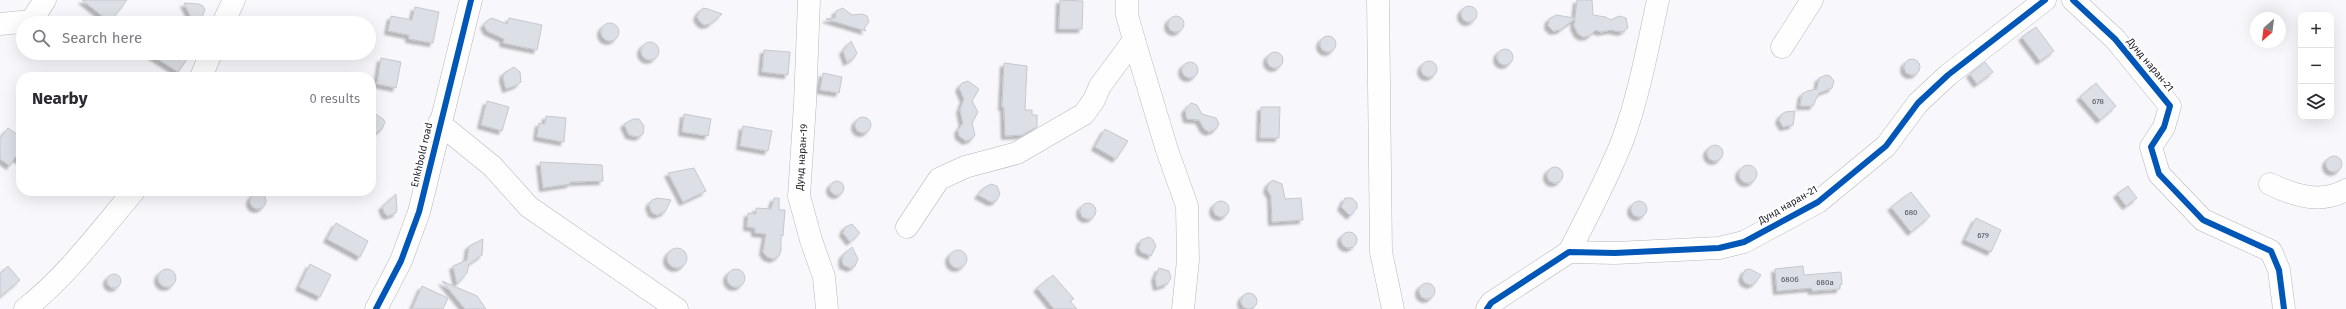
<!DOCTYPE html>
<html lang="en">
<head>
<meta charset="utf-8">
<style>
	body { margin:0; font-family:"Fira Sans",sans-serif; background:#f2f2f3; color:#2b2b33 }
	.controls { position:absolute; right:12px; top:12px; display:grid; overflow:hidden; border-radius:8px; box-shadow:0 4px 16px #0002 }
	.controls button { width:36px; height:36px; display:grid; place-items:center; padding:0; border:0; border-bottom:1px solid #e1e1e2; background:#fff; color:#2b2b33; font:20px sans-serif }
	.compass { position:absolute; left:2250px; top:12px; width:36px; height:36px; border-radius:50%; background:#fff; box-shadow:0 4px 16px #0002; rotate:208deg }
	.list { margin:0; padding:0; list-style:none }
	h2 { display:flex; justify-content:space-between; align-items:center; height:52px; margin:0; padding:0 16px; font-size:17px }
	h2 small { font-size:13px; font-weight:400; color:#7c7c81 }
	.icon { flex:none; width:22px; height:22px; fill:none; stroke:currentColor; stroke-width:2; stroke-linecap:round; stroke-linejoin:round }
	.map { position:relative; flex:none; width:2346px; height:309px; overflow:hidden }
	.search { position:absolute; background:#fff; box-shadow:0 4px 16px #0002; left:16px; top:16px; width:360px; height:44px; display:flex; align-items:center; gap:10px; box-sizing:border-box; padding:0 14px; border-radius:22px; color:#7c7c81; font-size:15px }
	.panel { position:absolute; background:#fff; box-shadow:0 4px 16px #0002; left:16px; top:72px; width:360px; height:124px; border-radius:16px }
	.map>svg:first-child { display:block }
	.building { fill:#dce0e6; stroke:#c4c8ce; filter:url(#shadow) }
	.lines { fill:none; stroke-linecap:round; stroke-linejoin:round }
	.minor-casing { stroke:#b7b7bd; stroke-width:23 }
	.minor { stroke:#fefeff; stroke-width:22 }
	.cycleway-casing { stroke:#fff; stroke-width:8 }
	.cycleway { stroke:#0057b8; stroke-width:6 }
	.labels { text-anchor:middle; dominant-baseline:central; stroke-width:4; stroke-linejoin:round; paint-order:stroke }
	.number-label { font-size:8px; fill:#4f4f59 }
	.street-label { font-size:10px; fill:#1d1c27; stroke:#fff }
</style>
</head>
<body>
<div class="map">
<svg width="2346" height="309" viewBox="0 0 2346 309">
	<defs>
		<filter id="shadow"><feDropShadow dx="-3.5" dy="3.5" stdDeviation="1" flood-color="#0004"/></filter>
	</defs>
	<rect width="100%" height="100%" fill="#f8f8fc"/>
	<g class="building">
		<path d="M82 0H127L110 22Z"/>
		<path d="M1060 0 1083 1 1082 29H1059Z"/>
		<path d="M1577 0H1592L1593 15 1606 17 1611 20 1619 16 1626 18 1628 28 1622 32 1611 30 1601 32 1596 30 1589 36 1583 37 1578 34 1574 26 1575 19 1560 30 1553 31 1548 26 1549 19 1556 15 1575 18Z"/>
		<path d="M184 3 199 4 203 6 205 10 202 17 194 19 191 17Z"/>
		<circle cx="1469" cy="14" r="8"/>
		<path d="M415 7 439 12 433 43 409 39V35L388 31 391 16 412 20Z"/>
		<path d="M703 8 708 9 722 14 710 24 704 25 700 22 697 17 699 12Z"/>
		<path d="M843 8 852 15 862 14 867 16 869 22 864 28 866 31 826 19 835 18 836 11Z"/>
		<circle cx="1176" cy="24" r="8"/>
		<path d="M492 18 507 24 509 18 542 25 537 50 503 43 504 39 487 31 484 25 488 20Z"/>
		<circle cx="610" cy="32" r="9"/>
		<path d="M2036 27 2054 51 2040 61 2022 37Z"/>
		<circle cx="1328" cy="44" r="8"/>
		<path d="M851 41 857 53 854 58 847 62 843 51Z"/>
		<circle cx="650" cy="51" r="9"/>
		<circle cx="1505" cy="57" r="8"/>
		<path d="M764 50 790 52 788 75 762 72Z"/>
		<circle cx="1275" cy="60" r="8"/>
		<path d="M148 53H191L178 72Z"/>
		<path d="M381 58 401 62 396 88 377 84Z"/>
		<circle cx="1912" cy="67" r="8"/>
		<circle cx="1429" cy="69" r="8"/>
		<path d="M1985 62 1993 72 1977 84 1970 74Z"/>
		<circle cx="1190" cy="70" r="8"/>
		<path d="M1004 63 1027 66 1025 110H1032V115H1037V127L1022 135 1005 136 1004 107H1002Z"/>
		<path d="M514 67 520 72 521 82 517 85 506 89 503 78 504 73Z"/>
		<path d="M823 73 842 77 839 93 820 90Z"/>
		<path d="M1826 75 1830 76 1834 81 1832 88 1819 93 1813 106H1800L1802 94 1807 91 1817 89 1819 78Z"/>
		<path d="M968 81 979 89 972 101 978 112 972 123 975 135 972 139 966 141 959 136 958 130 963 123 960 110 964 99 959 88 962 83Z"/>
		<path d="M2096 83 2116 106 2100 120 2080 97Z"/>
		<path d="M487 101 509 107 502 131 481 125Z"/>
		<path d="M1191 103 1197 105 1202 114 1216 118 1219 124 1216 129 1209 132 1204 129 1199 120 1187 119 1185 110Z"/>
		<path d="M1261 107H1280L1279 138H1260Z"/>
		<path d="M371 111 383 119 385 122 382 129 371 136Z"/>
		<path d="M1795 111 1793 125 1783 127 1779 120 1781 115 1785 112Z"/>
		<path d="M684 114 711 119 708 136 682 132Z"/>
		<path d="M546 116 566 118 564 142 537 137 539 123 545 124Z"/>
		<circle cx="863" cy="125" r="8"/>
		<path d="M633 119H639L644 126 643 134 638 137 629 135 624 124Z"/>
		<path d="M743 126 772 131 768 151 740 146Z"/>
		<path d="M8 128 21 137V161L15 157 10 166 0 159V139Z"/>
		<path d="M1105 129 1128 141 1116 159 1095 147Z"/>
		<circle cx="1715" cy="153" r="8"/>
		<circle cx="2334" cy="164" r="8"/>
		<path d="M540 162 602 165 603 181 570 182V184L543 188Z"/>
		<circle cx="1748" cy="174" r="9"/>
		<circle cx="1555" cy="175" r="8"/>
		<path d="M694 168 706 191 683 202 668 173Z"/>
		<path d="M1273 180 1282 184 1285 199 1301 198 1303 220 1272 222 1271 196 1267 189 1269 183Z"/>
		<circle cx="837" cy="188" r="7"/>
		<path d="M991 184 997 186 1000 194 996 201 991 202 978 195 985 187Z"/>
		<path d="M2128 186 2137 198 2126 206 2117 194Z"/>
		<path d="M1911 192 1930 216 1911 232 1891 207Z"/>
		<circle cx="258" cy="201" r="8"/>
		<path d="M396 194 397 209 396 213 388 216 385 214 382 207Z"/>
		<path d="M658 198 671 200 665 212 657 215 652 213 649 205 652 200Z"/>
		<path d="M774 198H779V210H785L783 236 781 235V251L779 256 773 259 767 257 763 252 766 234 755 233V228L747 227 748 213 756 214V208L771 209Z"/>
		<path d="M1345 198H1352L1357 203V208L1350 216 1341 207Z"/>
		<circle cx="1639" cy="209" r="8"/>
		<circle cx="1221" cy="209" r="8"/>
		<circle cx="1088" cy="211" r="8"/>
		<path d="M1976 218 2001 230 1991 252 1965 240Z"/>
		<path d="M336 223 368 241 360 257 327 239Z"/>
		<path d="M852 224 860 233 850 242 843 233 845 227Z"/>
		<circle cx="1349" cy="240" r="8"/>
		<path d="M1149 237 1153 240 1156 246 1151 256 1141 252 1139 248 1141 240Z"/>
		<path d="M483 239 482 255 469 264 467 273 457 284 453 266 467 260 469 246Z"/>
		<path d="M852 247 858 259 855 266 850 268 843 265 842 260 843 255Z"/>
		<circle cx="677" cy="258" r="10"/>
		<circle cx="958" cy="259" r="9"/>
		<path d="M310 264 331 275 320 297 299 287Z"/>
		<path d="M8 266 20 280 0 297V274Z"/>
		<path d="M1803 266 1804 275 1841 272 1842 284 1840 285V289L1812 291 1811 288 1777 291 1775 269Z"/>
		<path d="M1159 268 1169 271 1171 278 1167 284 1157 287 1155 278Z"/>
		<circle cx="736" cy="278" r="9"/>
		<path d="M1750 269 1761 275 1755 283 1750 285 1744 282 1742 277 1745 270Z"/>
		<circle cx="167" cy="278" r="9"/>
		<circle cx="114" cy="281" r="7"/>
		<path d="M1053 275 1074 299 1070 301 1077 309H1054L1037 288Z"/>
		<path d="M442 281 477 296 486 309H465Z"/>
		<circle cx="1427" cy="291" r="8"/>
		<path d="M422 286 448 298 443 309H412Z"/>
		<circle cx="1249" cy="301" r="8"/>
	</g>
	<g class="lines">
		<g class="minor-casing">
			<g id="minor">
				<path d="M809 0 805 104 799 196 811 240 824 277 827 309"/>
				<path d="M1127 0V15L1134 40 1167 150 1187 206 1188 260 1183 309"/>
				<path d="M1378 0 1381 252 1393 309"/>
				<path d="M2073 0 2115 39 2170 106 2164 127 2151 147 2159 174 2203 220 2271 251 2279 270 2284 309"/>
				<path d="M223 23 234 0"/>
				<path d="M0 24 31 21 45 0"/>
				<path d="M1782 47 1812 0"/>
				<path d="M201 77 211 53"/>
				<path d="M439 123 492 166 529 207 677 309"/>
				<path d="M2270 184C2295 196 2321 204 2346 190"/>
				<path d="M907 227 939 179 965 167 1017 153 1084 114 1094 100 1100 86 1134 40"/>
				<path d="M1569 252C1588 215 1608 178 1623 139 1639 95 1648 46 1658 0"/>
				<path d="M25 309C68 275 99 232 134 191"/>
				<path d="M376 309 401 261 419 212 471 0"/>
				<path d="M1487 309 1491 303 1569 252 1615 253 1719 248 1744 242 1818 202 1886 146 1918 103 1948 75 2045 0"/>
			</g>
		</g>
		<use href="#minor" class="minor"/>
		<g class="cycleway-casing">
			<g id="cycleway">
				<path d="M2073 0 2115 39 2170 106 2164 127 2151 147 2159 174 2203 220 2271 251 2279 270 2284 309"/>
				<path d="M376 309 401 261 419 212 471 0"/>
				<path d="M1487 309 1491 303 1569 252 1615 253 1719 248 1744 242 1818 202 1886 146 1918 103 1948 75 2045 0"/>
			</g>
		</g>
		<use href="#cycleway" class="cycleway"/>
	</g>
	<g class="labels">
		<g class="number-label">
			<text x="2098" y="101">678</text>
			<text x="1911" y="212">680</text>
			<text x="1983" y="235">679</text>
			<text x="1790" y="279">680б</text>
			<text x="1825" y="282">680а</text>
		</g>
		<g class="street-label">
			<text transform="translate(2150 65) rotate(50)">Дунд наран-21</text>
			<text transform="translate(422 155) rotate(-77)">Enkhbold road</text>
			<text transform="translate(802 157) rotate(-86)">Дунд наран-19</text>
			<text transform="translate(1788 205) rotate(-30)">Дунд наран-21</text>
		</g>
	</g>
</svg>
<div class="controls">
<button>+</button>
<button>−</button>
<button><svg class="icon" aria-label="layers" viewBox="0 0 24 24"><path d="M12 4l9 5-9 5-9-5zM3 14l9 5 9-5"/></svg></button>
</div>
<svg class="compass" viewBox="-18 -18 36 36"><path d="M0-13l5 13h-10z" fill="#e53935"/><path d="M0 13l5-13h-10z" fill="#7c7c81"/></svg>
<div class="search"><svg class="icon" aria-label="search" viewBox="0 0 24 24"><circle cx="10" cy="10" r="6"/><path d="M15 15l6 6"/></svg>Search here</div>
<section class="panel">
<h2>Nearby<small>0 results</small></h2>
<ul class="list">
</ul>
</section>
</div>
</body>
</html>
